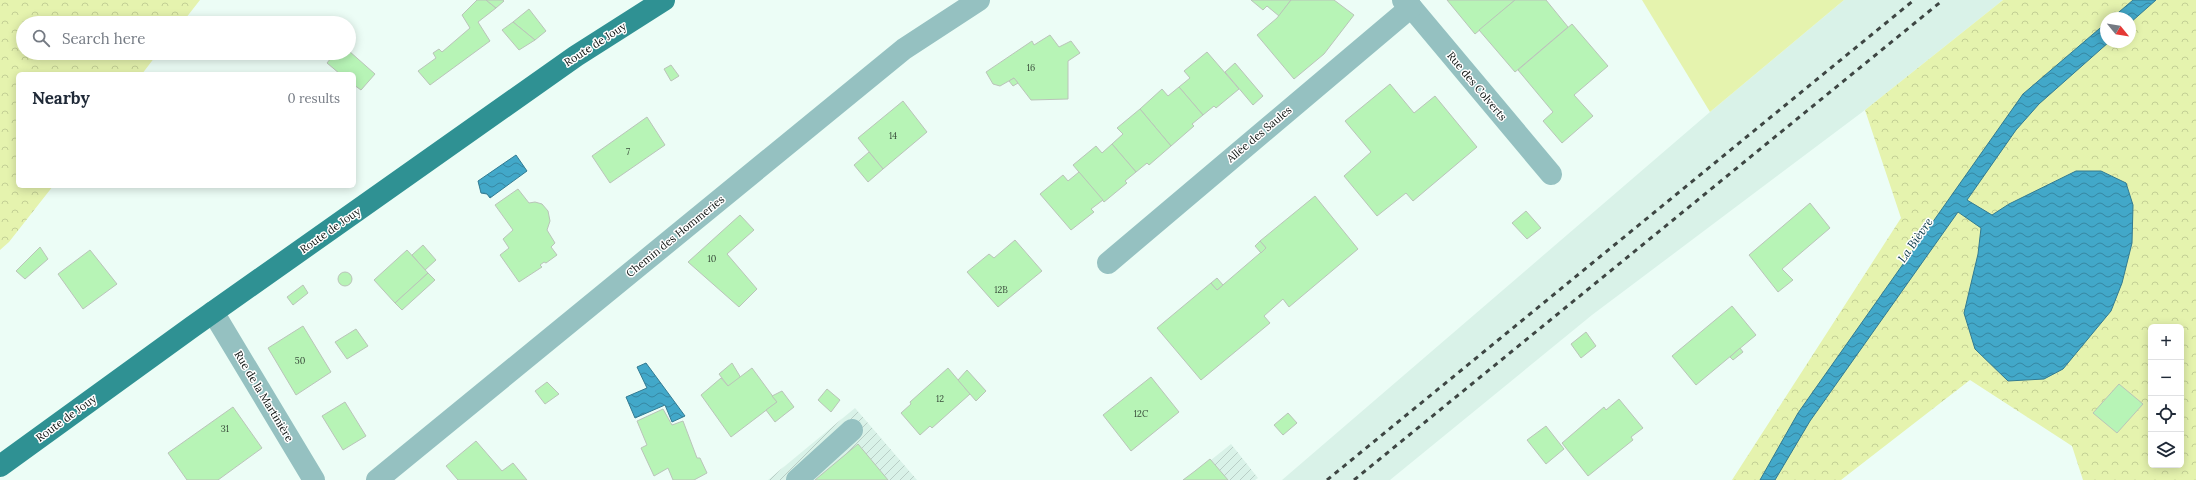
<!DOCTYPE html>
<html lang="en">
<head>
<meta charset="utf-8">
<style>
	body { margin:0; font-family:Lora,serif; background:#f2f2f3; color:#1f2937 }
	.controls { position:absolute; right:12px; bottom:12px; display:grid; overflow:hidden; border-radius:6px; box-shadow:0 2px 10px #0003 }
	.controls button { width:36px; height:36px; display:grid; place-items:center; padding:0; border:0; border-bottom:1px solid #e0e1e3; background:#fff; color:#1f2937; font:20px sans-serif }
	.compass { position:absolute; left:2100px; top:12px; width:36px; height:36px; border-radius:50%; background:#fff; box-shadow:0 2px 10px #0003; rotate:120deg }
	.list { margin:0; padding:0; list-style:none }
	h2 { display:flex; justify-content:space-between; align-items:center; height:52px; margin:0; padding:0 16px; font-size:17px }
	h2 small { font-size:13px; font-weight:400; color:#747a83 }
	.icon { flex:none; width:22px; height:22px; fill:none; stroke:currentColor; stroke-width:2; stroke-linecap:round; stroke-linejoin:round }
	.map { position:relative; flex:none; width:2196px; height:480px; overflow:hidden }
	.search { position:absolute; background:#fff; box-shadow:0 2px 10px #0003; left:16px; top:16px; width:340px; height:44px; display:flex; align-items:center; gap:10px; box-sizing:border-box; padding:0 14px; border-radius:22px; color:#747a83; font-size:15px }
	.panel { position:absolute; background:#fff; box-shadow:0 2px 10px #0003; left:16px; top:72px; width:340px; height:116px; border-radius:6px }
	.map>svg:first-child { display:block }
	.built { fill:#d9f2e8 }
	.industrial { fill:url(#industrial-furrows) }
	.forest { fill:url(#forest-crowns); fill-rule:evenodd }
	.park { fill:#e5f3ae }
	.water { fill:url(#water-waves); stroke:#327b92 }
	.building { fill:#b7f4b6; stroke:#bac4b9 }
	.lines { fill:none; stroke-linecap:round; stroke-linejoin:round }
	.minor { stroke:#95c1c1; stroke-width:22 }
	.major { stroke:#2f9193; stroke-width:22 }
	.rail { stroke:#3e4643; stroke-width:3; stroke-dasharray:5 5; stroke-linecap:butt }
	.labels { text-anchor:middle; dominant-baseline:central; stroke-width:3; stroke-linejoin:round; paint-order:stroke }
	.number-label { font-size:9px; fill:#384a3a }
	.street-label { font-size:11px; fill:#0d1210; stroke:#fff }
	.water-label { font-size:12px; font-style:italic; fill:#093846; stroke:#fff }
</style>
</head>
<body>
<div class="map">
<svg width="2196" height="480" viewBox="0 0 2196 480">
	<defs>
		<pattern id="industrial-furrows" width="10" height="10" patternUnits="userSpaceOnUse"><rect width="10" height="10" fill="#d9f2e8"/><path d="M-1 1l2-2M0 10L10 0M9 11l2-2" fill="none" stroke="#b9cec6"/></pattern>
		<pattern id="forest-crowns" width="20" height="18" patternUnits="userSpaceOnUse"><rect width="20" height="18" fill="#e5f3ae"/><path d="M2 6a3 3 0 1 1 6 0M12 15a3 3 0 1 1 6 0" fill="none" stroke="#c3cf95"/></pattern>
		<pattern id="water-waves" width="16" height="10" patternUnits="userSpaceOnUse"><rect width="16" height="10" fill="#42a8c9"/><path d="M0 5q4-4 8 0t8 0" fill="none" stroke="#3687a2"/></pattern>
	</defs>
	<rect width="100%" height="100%" fill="#ecfdf6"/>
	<path class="built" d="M1844 0H2003L1865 110 1592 315 1390 480H1282L1710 112Z"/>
	<g class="industrial">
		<path d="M855 408 917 480H768Z"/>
		<path d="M1231 444 1258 478 1255 480H1186Z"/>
	</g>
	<g class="forest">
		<path d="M0 0H200L182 23H23V53H158L142 74H18V186H53L9 242 0 250Z"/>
		<path d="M2003 0H2196V480H2083L2072 446 1970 380 1841 480H1732L1901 218 1865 110ZM2106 18H2130V42H2106ZM2151 327H2181V465H2151Z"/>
	</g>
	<path class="park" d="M1642 0H1844L1710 112Z"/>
	<g class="water">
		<path d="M2133 0H2156L2130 23V18H2112Z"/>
		<path d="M2106 23V42H2109L2039 104 2016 130 1967 200 1992 215 2009 204 2076 171H2101L2126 183 2133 205 2132 243 2122 283 2111 311 2063 369 2044 379 2008 381 1975 349 1964 313 1978 254 1981 228 1958 212 1810 421 1775 480H1760L1798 413 2023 94Z"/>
		<path d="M516 155 527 171 490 198 487 194 481 193 478 181Z"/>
		<path d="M646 363 685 416 672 422 665 405 635 418 626 397 647 388 637 367Z"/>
	</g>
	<g class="building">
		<path d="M477 0H486L496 8 478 22 490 41 430 85 418 71 436 58 433 53 439 49 442 52 470 28 462 15Z"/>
		<path d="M486 0H503L504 1 496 8Z"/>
		<path d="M1251 0H1291L1279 16 1267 6 1263 10Z"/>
		<path d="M1291 0H1334L1354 15 1324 54 1294 79 1257 35 1277 18Z"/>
		<path d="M1447 0H1515L1475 34Z"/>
		<path d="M1515 0H1546L1568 27 1515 72 1479 30Z"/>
		<path d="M529 9 546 31 535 40 513 22Z"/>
		<path d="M513 22 535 40 519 50 502 30Z"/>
		<path d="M1572 24 1608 66 1574 95 1593 116 1562 143 1543 121 1553 112 1518 70Z"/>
		<path d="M1050 35 1059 47 1071 41 1080 53 1068 61V99L1031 100 1014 78 1000 86 993 84 986 72 1032 41 1034 45Z"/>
		<path d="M349 51 375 74 361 90 354 85V74H340L327 63 335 53H349Z"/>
		<path d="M1207 52 1239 89 1216 108 1214 106 1203 115 1179 87 1190 78 1184 71Z"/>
		<path d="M1235 63 1263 96 1253 105 1225 72Z"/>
		<path d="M671 65 679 76 671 81 664 69Z"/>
		<path d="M1014 78 1018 83 1013 86 1009 81Z"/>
		<path d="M1390 84 1414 113 1435 96 1477 147 1413 201 1406 193 1377 216 1344 176 1371 152 1345 121Z"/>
		<path d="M1179 87 1203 115 1192 124 1194 126 1171 146 1140 109 1162 89 1168 96Z"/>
		<path d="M903 101 927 132 883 169 858 138Z"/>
		<path d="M1140 109 1171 146 1149 165 1147 163 1136 172 1112 144 1123 134 1117 128Z"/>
		<path d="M647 117 665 145 610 183 592 156Z"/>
		<path d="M1112 144 1136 172 1125 181 1127 183 1104 202 1073 165 1096 146 1102 153Z"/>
		<path d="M869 152 883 169 868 182 854 165Z"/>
		<path d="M1079 172 1103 200 1091 209 1094 212 1071 230 1040 194 1063 175 1068 181Z"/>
		<path d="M518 189 529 203 535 202 542 204 548 211 550 221 547 230 555 243 551 247 557 255 546 263 544 262 540 265 542 267 519 282 500 255 509 248 503 239 513 230 495 205Z"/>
		<path d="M1315 196 1358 249 1289 307 1283 299 1264 316 1270 323 1201 380 1157 328 1211 283 1217 290 1266 248 1260 241Z"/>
		<path d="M1810 203 1830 228 1782 269 1793 280 1778 292 1749 255Z"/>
		<path d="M1526 211 1541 228 1527 239 1512 223Z"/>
		<path d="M740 215 754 230 727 254 757 289 739 307 688 262Z"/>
		<path d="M1015 240 1042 271 998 307 967 272 989 254 994 258Z"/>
		<path d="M1260 241 1266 248 1261 253 1255 246Z"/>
		<path d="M423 245 436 260 425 270 412 255Z"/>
		<path d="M40 247 48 259 25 279 16 271Z"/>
		<path d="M90 250 117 284 83 309 58 274Z"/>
		<path d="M407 250 428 273 395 303 374 280Z"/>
		<circle cx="345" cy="279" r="7"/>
		<path d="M428 273 435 280 402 310 395 303Z"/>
		<path d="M1217 278 1223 285 1217 290 1211 283Z"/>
		<path d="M303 285 308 293 293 305 287 297Z"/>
		<path d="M1732 306 1756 335 1696 385 1672 356Z"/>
		<path d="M303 326 331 372 296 395 268 348Z"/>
		<path d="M356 329 368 346 347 359 335 342Z"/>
		<path d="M1586 332 1596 346 1581 358 1571 344Z"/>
		<path d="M1740 348 1743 352 1733 360 1730 357Z"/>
		<path d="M732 363 741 378 728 386 719 374Z"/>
		<path d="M752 368 777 402 731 437 701 395 721 378 728 386Z"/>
		<path d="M948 368 970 394 932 428 930 426 920 435 901 413 911 404 910 402Z"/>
		<path d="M967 370 986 391 976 401 958 380Z"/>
		<path d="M1151 377 1179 412 1131 451 1103 415Z"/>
		<path d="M547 382 559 394 545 404 535 391Z"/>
		<path d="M2119 384 2143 404 2117 433 2093 413Z"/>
		<path d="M827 389 840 400 831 412 818 400Z"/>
		<path d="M782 391 794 407 775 422 766 410 777 402 772 396Z"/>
		<path d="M1619 399 1643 428 1631 437 1633 440 1588 476 1562 443 1604 407 1606 410Z"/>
		<path d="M345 402 366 436 343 450 322 416Z"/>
		<path d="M233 407 262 448 218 480H187L168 453Z"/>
		<path d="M663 409 672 425 683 421 697 458H700L707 473 694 480H673L668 468 654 476 641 448 647 445 637 421Z"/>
		<path d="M1288 413 1297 423 1283 435 1274 425Z"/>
		<path d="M1546 426 1564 449 1546 464 1527 440Z"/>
		<path d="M476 441 502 471 513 463 527 480H458L446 466Z"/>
		<path d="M858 444 888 480H815Z"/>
		<path d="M1210 459 1228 480H1183L1195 471Z"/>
	</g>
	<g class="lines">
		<g class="minor">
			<path d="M1403 0 1411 7 1551 174"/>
			<path d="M1108 263 1411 7"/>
			<path d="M213 312 314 480"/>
			<path d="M377 480 904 49 979 0"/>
			<path d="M797 480 852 430"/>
		</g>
		<path class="major" d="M0 466 192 327 576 56 664 0"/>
		<g class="rail">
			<path d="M1327 480 1914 0"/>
			<path d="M1354 480 1943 0"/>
		</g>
	</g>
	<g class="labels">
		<g class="number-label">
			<text x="1031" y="67">16</text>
			<text x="893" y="135">14</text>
			<text x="628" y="151">7</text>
			<text x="712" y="258">10</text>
			<text x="1001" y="289">12B</text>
			<text x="300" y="360">50</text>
			<text x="940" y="398">12</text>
			<text x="1141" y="413">12C</text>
			<text x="225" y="428">31</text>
		</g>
		<g class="street-label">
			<text transform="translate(595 44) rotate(-33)">Route de Jouy</text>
			<text transform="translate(1477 86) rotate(50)">Rue des Colverts</text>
			<text transform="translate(1259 134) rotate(-40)">Allée des Saules</text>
			<text transform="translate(330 230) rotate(-35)">Route de Jouy</text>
			<text transform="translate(675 236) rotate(-39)">Chemin des Hommeries</text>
			<text transform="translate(264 396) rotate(59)">Rue de la Martinière</text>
			<text transform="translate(66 418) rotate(-36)">Route de Jouy</text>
		</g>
		<g class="water-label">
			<text transform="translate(1915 240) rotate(-55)">La Bièvre</text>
		</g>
	</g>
</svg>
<div class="controls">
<button>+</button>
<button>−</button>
<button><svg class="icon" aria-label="locate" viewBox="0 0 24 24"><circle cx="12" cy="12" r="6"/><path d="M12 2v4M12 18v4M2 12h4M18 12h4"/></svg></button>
<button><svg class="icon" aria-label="layers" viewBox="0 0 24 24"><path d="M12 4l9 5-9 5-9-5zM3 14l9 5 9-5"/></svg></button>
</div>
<svg class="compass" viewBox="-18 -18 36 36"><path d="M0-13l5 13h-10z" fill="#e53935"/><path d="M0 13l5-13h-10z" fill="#747a83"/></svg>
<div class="search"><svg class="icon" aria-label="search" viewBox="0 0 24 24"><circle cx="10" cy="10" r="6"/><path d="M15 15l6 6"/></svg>Search here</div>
<section class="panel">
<h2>Nearby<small>0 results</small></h2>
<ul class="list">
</ul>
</section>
</div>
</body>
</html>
